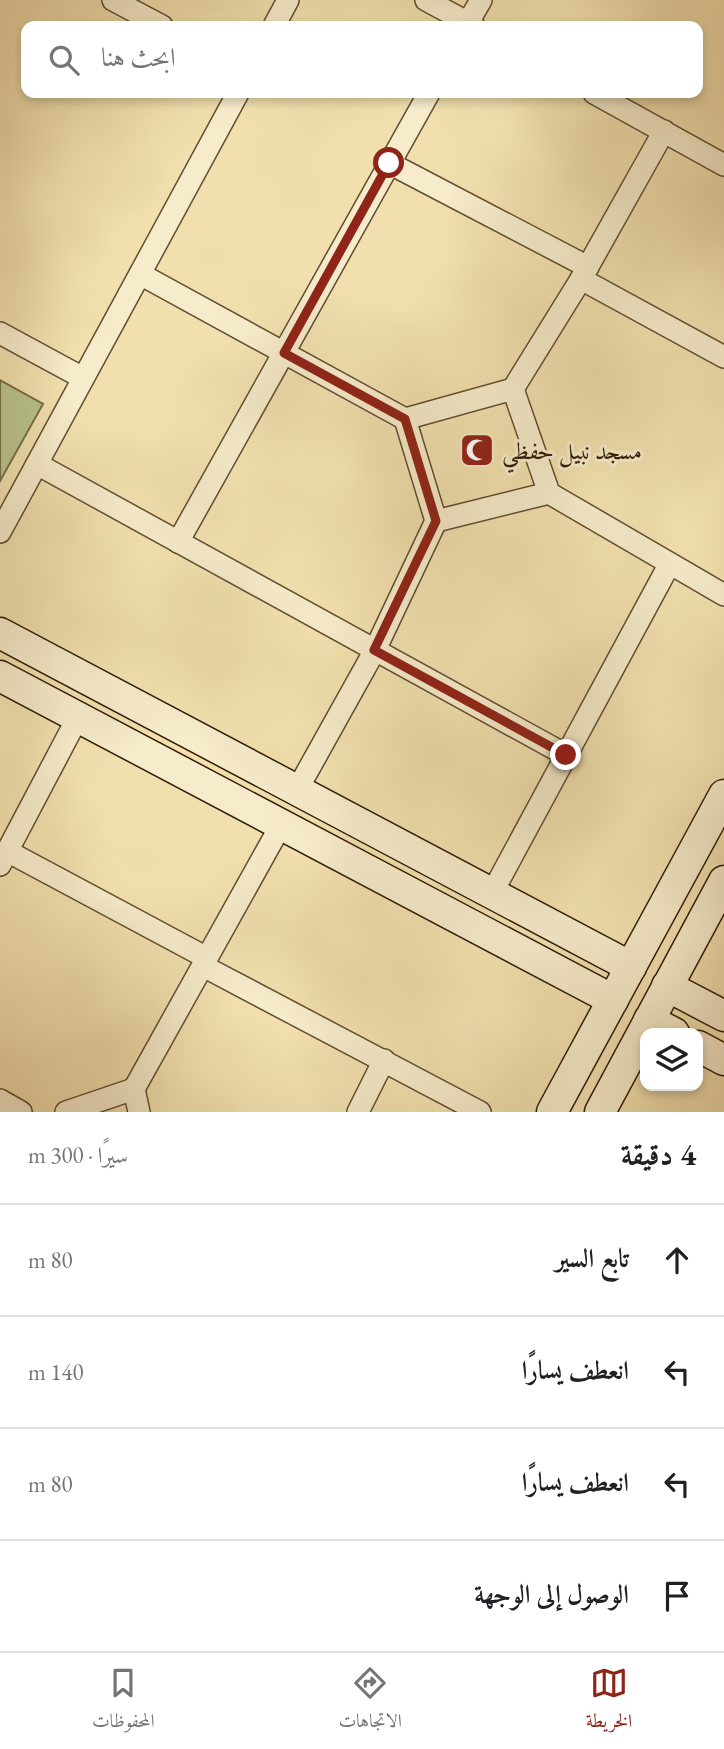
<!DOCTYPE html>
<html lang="ar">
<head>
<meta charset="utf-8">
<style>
	body { margin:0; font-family:"EB Garamond",Amiri,serif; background:#f6f6f6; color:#202124; direction:rtl }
	.controls { position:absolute; right:21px; bottom:21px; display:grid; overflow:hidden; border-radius:14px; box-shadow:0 4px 10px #0003 }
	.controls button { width:63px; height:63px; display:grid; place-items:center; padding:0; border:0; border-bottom:2px solid #e0e0e0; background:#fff; color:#202124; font:35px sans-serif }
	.stop { position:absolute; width:21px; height:21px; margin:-16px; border:5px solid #8f2418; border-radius:50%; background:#fff }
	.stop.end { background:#8f2418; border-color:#fff; box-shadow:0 2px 7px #0008 }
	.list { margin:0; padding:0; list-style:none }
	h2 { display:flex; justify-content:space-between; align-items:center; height:91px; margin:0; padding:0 28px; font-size:30px }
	h2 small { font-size:23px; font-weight:400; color:#757577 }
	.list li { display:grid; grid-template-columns:46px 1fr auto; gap:21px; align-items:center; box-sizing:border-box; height:112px; padding:0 28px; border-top:2px solid #e0e0e0 }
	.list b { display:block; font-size:26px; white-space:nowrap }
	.list em { font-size:23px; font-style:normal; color:#757577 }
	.icon { flex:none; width:38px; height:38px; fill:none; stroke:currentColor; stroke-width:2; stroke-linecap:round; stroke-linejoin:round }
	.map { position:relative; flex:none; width:724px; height:1112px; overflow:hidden; direction:ltr }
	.search { position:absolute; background:#fff; box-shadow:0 4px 10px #0003; left:21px; right:21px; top:21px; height:77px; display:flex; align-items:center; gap:18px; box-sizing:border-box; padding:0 24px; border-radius:14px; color:#757577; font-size:26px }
	.sheet { height:539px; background:#fff }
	nav { display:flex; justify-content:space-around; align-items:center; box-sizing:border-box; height:98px; border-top:2px solid #e0e0e0; background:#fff; font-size:19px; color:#757577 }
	nav a { display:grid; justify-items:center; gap:4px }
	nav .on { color:#8f2418 }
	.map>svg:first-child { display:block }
	.green { fill:#b9c28a; stroke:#746f48; stroke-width:2 }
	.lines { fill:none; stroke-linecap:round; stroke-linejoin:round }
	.street-casing { stroke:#604d31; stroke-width:24 }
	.secondary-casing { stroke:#2f1c07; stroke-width:33 }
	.street { stroke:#f6ebca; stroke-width:21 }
	.secondary { stroke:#f6ebca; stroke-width:30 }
	.route { stroke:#8f2418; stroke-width:9 }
	.labels { text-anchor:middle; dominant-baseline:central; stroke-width:6; stroke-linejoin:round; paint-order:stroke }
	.poi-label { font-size:24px; fill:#2f1c07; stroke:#f6ebca; text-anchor:start }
</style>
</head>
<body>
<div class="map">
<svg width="724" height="1112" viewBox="0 0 724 1112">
	<rect width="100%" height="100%" fill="#f1e0ae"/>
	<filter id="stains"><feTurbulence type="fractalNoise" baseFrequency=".00286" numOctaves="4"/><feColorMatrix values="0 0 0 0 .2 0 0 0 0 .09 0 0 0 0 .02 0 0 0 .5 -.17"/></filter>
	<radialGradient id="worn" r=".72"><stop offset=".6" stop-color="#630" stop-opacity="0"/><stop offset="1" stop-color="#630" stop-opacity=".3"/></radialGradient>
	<path class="green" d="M0 380 43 404 0 481Z"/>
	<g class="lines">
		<g class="street-casing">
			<g id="street">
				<path d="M113 0 162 26"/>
				<path d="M426 0 474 26"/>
				<path d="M274 26 288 0"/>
				<path d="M466 26 481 0"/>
				<path d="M594 93 724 165"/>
				<path d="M389 163 588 267"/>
				<path d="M140 274 405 419 436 521 549 493 513 389 405 419"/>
				<path d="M581 279 724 357"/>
				<path d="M0 333 83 378"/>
				<path d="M513 389 581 279 664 131"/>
				<path d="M37 464 566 755"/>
				<path d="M549 493 724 595"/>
				<path d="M0 532 238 93"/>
				<path d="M178 542 429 93"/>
				<path d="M297 790 375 650 436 521"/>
				<path d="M7 851 207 958"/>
				<path d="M0 865 78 717"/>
				<path d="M492 893 669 565"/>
				<path d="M203 966 480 1112"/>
				<path d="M134 1089 281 825"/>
				<path d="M0 1100 21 1112"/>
				<path d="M66 1112 134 1089 139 1112"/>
				<path d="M358 1112 384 1060"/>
			</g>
		</g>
		<g class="secondary-casing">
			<g id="secondary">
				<path d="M0 633 631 967"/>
				<path d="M0 676 613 1000"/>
				<path d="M667 986 724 1016"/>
				<path d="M649 1020 674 1033"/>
				<path d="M698 1046 724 1060"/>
				<path d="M552 1112 724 795"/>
				<path d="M600 1112 724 881"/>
			</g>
		</g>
		<use href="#street" class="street"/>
		<use href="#secondary" class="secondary"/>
	</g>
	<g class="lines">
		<path class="route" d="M389 163 284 353 405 419 436 521 374 650 566 755"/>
	</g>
	<defs>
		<g id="mosque-square" transform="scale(1.75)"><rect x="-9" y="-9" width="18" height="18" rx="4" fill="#8f2418" stroke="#f6ebca"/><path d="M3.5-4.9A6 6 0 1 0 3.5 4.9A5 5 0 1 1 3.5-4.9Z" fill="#fff"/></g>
	</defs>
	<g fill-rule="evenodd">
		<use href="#mosque-square" x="477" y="450"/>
	</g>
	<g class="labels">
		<g class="poi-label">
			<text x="502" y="450">مسجد نبيل حفظي</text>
		</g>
	</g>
	<rect width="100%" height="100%" filter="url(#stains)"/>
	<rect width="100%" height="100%" fill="url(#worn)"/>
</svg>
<div class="controls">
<button><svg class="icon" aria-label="layers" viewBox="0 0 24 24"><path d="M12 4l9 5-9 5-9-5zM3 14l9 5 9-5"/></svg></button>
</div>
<div class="stop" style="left:389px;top:163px"></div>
<div class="stop end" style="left:566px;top:755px"></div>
<div class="search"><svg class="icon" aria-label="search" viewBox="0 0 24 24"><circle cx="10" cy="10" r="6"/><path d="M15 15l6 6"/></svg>ابحث هنا</div>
</div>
<section class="sheet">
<h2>4 دقيقة<small>سيرًا · 300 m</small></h2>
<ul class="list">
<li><svg class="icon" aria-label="ahead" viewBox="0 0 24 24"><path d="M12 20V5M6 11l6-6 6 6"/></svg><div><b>تابع السير</b></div><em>80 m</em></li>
<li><svg class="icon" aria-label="left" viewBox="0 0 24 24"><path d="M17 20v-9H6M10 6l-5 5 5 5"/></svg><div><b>انعطف يسارًا</b></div><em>140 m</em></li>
<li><svg class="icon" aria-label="left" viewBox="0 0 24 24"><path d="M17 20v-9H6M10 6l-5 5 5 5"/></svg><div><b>انعطف يسارًا</b></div><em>80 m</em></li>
<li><svg class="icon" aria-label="arrive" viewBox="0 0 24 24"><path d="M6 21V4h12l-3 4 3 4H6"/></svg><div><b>الوصول إلى الوجهة</b></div></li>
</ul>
</section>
<nav>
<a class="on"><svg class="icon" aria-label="map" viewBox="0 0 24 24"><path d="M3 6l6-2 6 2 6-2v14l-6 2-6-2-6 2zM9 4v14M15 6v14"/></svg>الخريطة</a>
<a><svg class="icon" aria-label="directions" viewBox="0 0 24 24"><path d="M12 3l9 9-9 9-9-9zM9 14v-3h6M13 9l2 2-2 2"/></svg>الاتجاهات</a>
<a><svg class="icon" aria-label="saved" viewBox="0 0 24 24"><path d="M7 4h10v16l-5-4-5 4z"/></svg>المحفوظات</a>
</nav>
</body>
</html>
